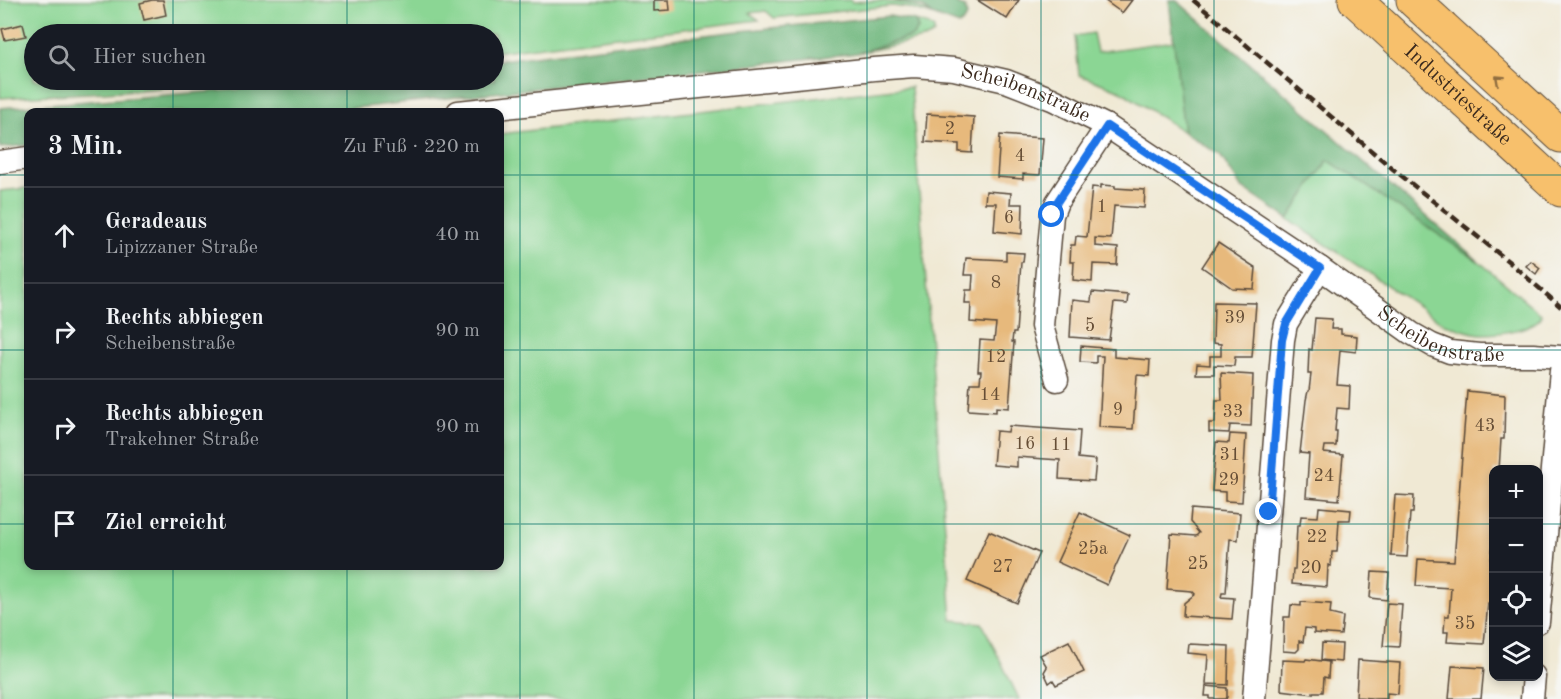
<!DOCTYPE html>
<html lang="de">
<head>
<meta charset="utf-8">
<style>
	body { margin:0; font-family:"Old Standard TT",serif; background:#242831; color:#f1f3f6 }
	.controls { position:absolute; right:18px; bottom:18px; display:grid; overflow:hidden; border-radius:12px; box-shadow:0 3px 9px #0003 }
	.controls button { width:54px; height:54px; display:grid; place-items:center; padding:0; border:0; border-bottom:2px solid #363941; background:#171b24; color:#f1f3f6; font:30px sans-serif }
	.stop { position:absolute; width:18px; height:18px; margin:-14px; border:4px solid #1a73e8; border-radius:50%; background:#fff }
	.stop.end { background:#1a73e8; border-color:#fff; box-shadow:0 2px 6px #0008 }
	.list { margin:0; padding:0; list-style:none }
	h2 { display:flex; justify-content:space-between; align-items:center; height:78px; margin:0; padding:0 24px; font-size:26px }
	h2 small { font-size:20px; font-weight:400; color:#9ea1a6 }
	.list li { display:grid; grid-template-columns:39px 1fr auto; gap:18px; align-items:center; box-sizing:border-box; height:96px; padding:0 24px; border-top:2px solid #363941 }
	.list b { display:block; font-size:22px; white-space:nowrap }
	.list p { margin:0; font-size:20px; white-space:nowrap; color:#9ea1a6 }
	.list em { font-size:20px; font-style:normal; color:#9ea1a6 }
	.icon { flex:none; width:33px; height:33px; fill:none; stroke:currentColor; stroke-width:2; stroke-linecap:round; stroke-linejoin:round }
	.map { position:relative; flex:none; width:1561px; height:699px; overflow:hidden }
	.search { position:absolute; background:#171b24; box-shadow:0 3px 9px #0003; left:24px; top:24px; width:480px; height:66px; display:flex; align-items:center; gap:15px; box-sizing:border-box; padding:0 21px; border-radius:33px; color:#9ea1a6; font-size:22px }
	.panel { position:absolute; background:#171b24; box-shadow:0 3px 9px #0003; left:24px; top:108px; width:480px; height:462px; border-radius:12px }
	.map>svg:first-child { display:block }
	.green { fill:#8bd694; stroke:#638059; stroke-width:1.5 }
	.forest { fill:#70b77e; stroke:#56704e; stroke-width:1.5 }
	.building { fill:#e7b97c }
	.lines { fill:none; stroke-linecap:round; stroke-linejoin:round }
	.minor-casing { stroke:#564739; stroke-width:25 }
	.highway-casing { stroke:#564739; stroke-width:35 }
	.minor { stroke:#fff; stroke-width:22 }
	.highway { stroke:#f7c06c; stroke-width:33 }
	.rail { stroke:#3b2a1e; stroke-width:4.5; stroke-dasharray:9 4.5; stroke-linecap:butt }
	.oneway { stroke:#906e41 }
	.route { stroke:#1a73e8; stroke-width:8 }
	.grid { fill:none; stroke:#0f766e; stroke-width:1.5; stroke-opacity:0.55 }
	.labels { text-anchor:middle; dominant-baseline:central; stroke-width:4.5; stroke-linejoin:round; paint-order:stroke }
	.number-label { font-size:18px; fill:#664e36 }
	.street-label { font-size:21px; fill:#3b2a1e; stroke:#f6f6f2 }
</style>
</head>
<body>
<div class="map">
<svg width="1561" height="699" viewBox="0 0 1561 699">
	<rect width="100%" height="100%" fill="#f6f6f2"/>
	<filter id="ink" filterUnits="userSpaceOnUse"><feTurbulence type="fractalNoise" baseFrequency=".0167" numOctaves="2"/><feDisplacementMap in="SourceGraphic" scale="12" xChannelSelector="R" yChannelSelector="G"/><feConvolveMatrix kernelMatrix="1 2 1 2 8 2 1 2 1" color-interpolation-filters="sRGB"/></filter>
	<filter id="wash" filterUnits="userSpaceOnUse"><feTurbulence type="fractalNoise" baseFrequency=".008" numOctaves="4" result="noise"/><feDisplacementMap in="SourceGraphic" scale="24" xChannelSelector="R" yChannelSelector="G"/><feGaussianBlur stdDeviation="1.35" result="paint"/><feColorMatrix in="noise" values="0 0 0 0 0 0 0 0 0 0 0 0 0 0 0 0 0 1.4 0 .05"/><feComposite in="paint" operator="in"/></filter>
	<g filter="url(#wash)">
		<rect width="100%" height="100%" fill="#f0e9d4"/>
		<g class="green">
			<path d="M0 0H850L852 2C879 0 910 0 932 15L908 8 892 6 774 18 766 11 750 13 759 20 494 52V34H34V80H249L136 90 0 98Z"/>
			<path d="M915 21 929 25 934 29V34L927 38 858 53 913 36 918 29Z"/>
			<path d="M1093 33 1097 52 1174 41 1184 132 1121 91 1079 75 1075 36Z"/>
			<path d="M911 87 952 620 982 623 1019 699H0V191L28 188V566H500V134Z"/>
			<path d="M1328 160 1481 263 1542 315C1536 330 1496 334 1481 334 1468 333 1457 328 1445 324L1288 219Z"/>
		</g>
		<g class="forest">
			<path d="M894 0H951L965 8 967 16 964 21 959 25 932 15 923 7Z"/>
			<path d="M1169 0H1176L1481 263 1328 160 1288 219 1241 187 1220 155 1184 132Z"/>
			<path d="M890 16 915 21 918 29 913 36 858 53 319 112H28V145L0 148V108L256 88 331 80H494V61L730 32Z"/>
		</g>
		<g id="blocks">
			<g class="building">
				<path d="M152 0H163L166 15 144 20 140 3Z"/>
				<path d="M654 0H669L670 10 654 11Z"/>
				<path d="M977 0H1019L1007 19Z"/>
				<path d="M1104 0H1132L1122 13Z"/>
				<path d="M23 24 26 36 5 40 2 29Z"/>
				<path d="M927 114 974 117 972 153 959 152V144L925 142Z"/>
				<path d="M1000 135 1043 138 1040 175 1023 174V179L997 177Z"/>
				<path d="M1101 185 1115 186V188L1145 190 1144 208 1114 206 1111 239 1095 238V246L1118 248 1117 265 1093 264 1092 282 1073 280 1074 262H1070L1071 245H1075L1076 236 1087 237 1092 187 1101 188Z"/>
				<path d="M986 191 1011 193 1010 204H1023L1022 234 994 231 996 203H985Z"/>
				<path d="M1218 243 1256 268 1254 289 1232 288 1202 267Z"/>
				<path d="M1006 252 1024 253 1023 262H1021L1016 333H1013L1012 342H1014L1009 408 996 407V412L968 410 970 383H980L981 371H978L980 340 994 341 996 324 970 322 971 303H965L966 290H972L973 275H964L966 258 1006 260Z"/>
				<path d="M1531 261 1540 268 1536 274 1526 266Z"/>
				<path d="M1092 292 1128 295 1127 304 1114 303 1109 340 1070 337 1072 300 1091 302Z"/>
				<path d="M1214 302 1256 303 1252 357H1235L1234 366 1214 365V374H1196L1197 364 1210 365V356H1221V344L1213 343Z"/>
				<path d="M1315 318 1332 319 1331 329H1341V334L1357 336 1356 352 1340 350 1337 385 1350 386 1349 409 1337 408 1335 431H1337L1336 446H1325L1324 453 1343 455 1339 500 1306 497 1309 454 1300 453 1306 400 1308 391H1309L1311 374H1308L1309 349 1312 350Z"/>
				<path d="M1081 346 1114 349V357L1150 360 1149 376 1137 375 1133 429 1099 427 1103 356H1096V363L1080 362Z"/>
				<path d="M1221 373 1253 375 1251 426 1230 425 1229 433 1209 432V423H1215L1216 400H1222Z"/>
				<path d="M1467 391 1505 395 1504 439H1501L1499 470H1494V533L1490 573 1493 574 1491 603H1488L1484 644 1447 642 1448 632H1444L1445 616H1449L1451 588 1416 586 1418 559 1454 561Z"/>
				<path d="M1009 426 1080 431 1078 458 1096 460 1094 481 1059 479 1060 460 1017 457V467L993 465 996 431 1008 432Z"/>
				<path d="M1230 434 1246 435 1242 502 1225 501V492L1212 491 1216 442 1229 443Z"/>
				<path d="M1395 495 1414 496 1413 513H1410L1407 557 1391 556Z"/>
				<path d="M1319 507 1351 510 1350 520H1339L1337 552H1332L1331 566 1328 565 1327 587 1292 584 1293 569H1295L1297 525H1300L1301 516 1318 517Z"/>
				<path d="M1191 509 1240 513 1238 540 1230 539 1226 593H1222L1221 597 1234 598 1232 619 1183 616 1184 603 1195 594 1192 591 1167 589 1171 534 1196 536 1199 533 1190 522Z"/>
				<path d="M1080 512 1130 535 1107 585 1057 562Z"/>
				<path d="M989 531 1039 553 1017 603 967 581Z"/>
				<path d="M1372 572 1389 573 1387 600 1370 598Z"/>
				<path d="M1301 602 1331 604 1330 614 1343 617 1341 635 1314 633V629L1305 628 1303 642 1299 641V649L1296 652 1283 651 1284 617H1290L1291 605 1301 606Z"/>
				<path d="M1387 603 1402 604 1399 647 1383 646Z"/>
				<path d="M1069 641 1084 672 1056 685 1053 680 1049 683 1044 672 1047 667 1040 655Z"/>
				<path d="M1322 643 1342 644 1341 662 1321 660Z"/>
				<path d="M1189 644 1229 646 1228 685 1206 684 1208 655 1188 653Z"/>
				<path d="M1306 659 1329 662 1328 678 1324 677 1323 692H1313V694L1281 690 1282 660 1305 661Z"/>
				<path d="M1358 660 1400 663 1398 694 1387 693V699L1356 697Z"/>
				<path d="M1452 666 1484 668 1481 699H1449Z"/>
				<path d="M1206 686 1227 688V697L1226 699H1210V696H1205Z"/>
			</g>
		</g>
	</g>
	<g filter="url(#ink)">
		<use href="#blocks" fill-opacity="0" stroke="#564739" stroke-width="1.5"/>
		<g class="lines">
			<g class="minor-casing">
				<g id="minor">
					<path id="s1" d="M458 112 874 69 914 66 954 69 1006 81 1052 99 1107 126 1320 268 1411 333 1432 345 1450 352 1479 355H1533L1561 357"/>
					<path d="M0 162 28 158"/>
					<path d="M1057 380 1042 326 1052 215 1057 202 1107 126"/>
					<path d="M1538 622 1561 371"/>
					<path d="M1254 699 1283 340 1286 324 1320 268"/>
					<path d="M1532 699 1534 676"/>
				</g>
			</g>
			<g class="highway-casing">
				<g id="highway">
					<path id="s2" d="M1355 0 1561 190"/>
					<path d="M1413 0 1561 136"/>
				</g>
			</g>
			<use href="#minor" class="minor"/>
			<use href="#highway" class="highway"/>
			<path class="rail" d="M1193 0 1393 169 1508 261 1561 307"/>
		</g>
		<defs><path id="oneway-chevron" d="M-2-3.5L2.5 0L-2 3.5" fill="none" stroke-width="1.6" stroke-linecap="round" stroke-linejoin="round" transform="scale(1.5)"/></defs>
		<use class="oneway" href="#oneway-chevron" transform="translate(1499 79) rotate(-138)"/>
	</g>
	<g class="lines" filter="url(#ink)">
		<path class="route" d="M1052 215 1057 202 1107 126 1320 268 1286 324 1282 340 1269 512"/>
	</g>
	<path class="grid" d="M173 0V34M347 0V34M520 0V699M694 0V699M867 0V699M1041 0V699M1214 0V699M1388 0V699M173 80V112M347 80V112M0 175H28M500 175H1561M0 350H28M500 350H1561M0 524H28M500 524H1494M1538 524H1561M173 566V699M347 566V699"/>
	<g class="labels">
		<g class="number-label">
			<text x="950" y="129">2</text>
			<text x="1020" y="156">4</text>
			<text x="1102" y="207">1</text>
			<text x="1009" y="218">6</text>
			<text x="996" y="283">8</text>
			<text x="1235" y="318">39</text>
			<text x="1090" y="326">5</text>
			<text x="996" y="357">12</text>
			<text x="990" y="395">14</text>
			<text x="1118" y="410">9</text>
			<text x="1233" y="412">33</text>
			<text x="1485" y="426">43</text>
			<text x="1025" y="444">16</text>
			<text x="1061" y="445">11</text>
			<text x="1230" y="455">31</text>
			<text x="1324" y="476">24</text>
			<text x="1229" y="480">29</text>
			<text x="1317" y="537">22</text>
			<text x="1093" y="549">25a</text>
			<text x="1198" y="564">25</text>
			<text x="1003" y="567">27</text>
			<text x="1311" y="568">20</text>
			<text x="1465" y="624">35</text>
		</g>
		<g class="street-label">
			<text stroke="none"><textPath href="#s1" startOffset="574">Scheibenstraße</textPath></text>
			<text stroke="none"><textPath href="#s2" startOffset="140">Industriestraße</textPath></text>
			<text stroke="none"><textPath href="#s1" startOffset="1060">Scheibenstraße</textPath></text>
		</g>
	</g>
</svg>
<div class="controls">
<button>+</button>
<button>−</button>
<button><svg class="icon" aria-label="locate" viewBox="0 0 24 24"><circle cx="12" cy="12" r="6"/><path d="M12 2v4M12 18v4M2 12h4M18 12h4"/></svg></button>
<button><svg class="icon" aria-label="layers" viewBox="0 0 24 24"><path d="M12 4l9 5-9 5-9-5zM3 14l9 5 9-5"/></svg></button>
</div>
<div class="stop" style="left:1052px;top:215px"></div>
<div class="stop end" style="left:1269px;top:512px"></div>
<div class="search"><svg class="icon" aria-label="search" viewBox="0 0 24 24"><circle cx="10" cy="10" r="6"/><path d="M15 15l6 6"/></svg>Hier suchen</div>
<section class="panel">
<h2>3 Min.<small>Zu Fuß · 220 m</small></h2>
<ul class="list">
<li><svg class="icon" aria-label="ahead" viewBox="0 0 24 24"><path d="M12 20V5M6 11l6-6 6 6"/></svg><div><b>Geradeaus</b><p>Lipizzaner Straße</p></div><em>40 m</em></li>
<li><svg class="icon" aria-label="right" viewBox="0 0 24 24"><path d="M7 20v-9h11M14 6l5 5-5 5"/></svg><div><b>Rechts abbiegen</b><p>Scheibenstraße</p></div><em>90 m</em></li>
<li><svg class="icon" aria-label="right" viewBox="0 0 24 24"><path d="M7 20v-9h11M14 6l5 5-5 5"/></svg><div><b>Rechts abbiegen</b><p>Trakehner Straße</p></div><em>90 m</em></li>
<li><svg class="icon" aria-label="arrive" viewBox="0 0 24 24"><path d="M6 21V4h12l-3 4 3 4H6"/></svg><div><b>Ziel erreicht</b></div></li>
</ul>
</section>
</div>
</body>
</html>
